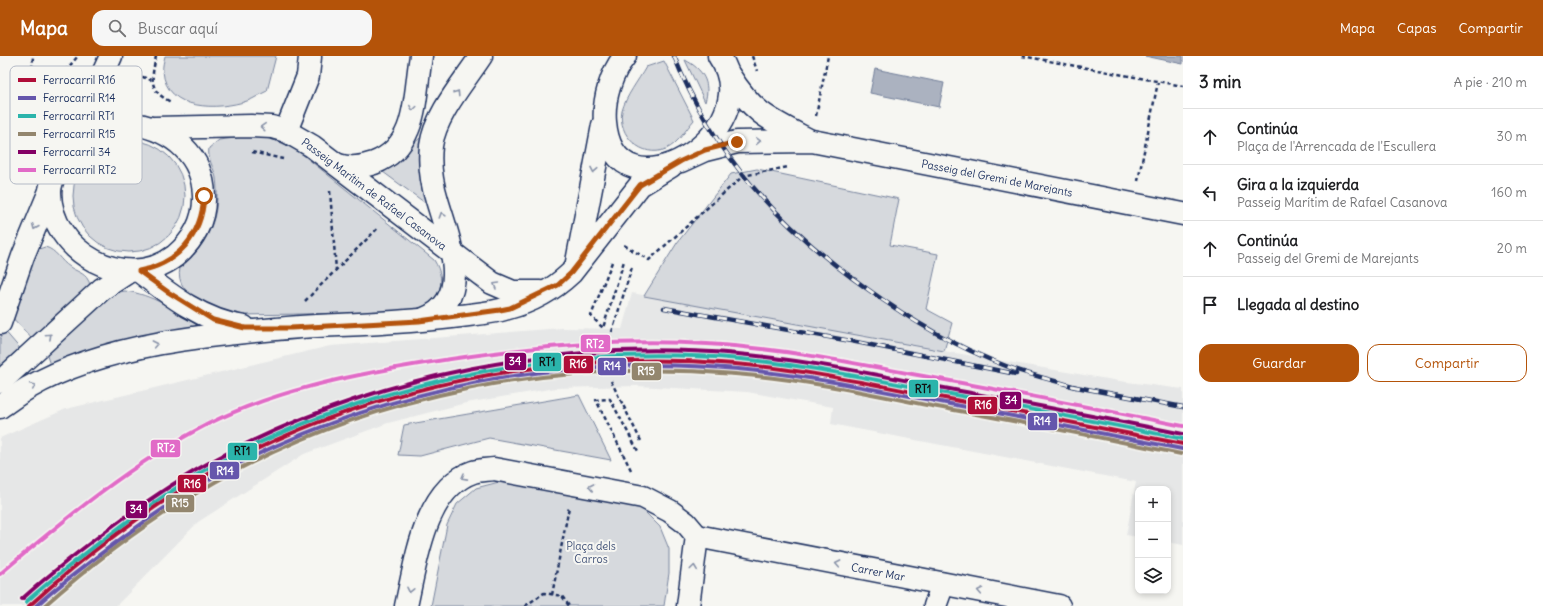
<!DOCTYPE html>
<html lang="es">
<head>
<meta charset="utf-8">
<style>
	body { margin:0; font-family:Delius,sans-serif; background:#f6f6f6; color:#202124 }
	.controls { position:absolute; right:12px; bottom:12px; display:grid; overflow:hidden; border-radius:8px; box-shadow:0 2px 6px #0003 }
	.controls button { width:36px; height:36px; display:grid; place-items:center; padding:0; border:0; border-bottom:1px solid #e0e0e0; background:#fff; color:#202124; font:20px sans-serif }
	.stop { position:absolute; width:12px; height:12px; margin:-9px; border:3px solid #b45309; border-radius:50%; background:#fff }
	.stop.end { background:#b45309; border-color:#fff; box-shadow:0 1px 4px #0008 }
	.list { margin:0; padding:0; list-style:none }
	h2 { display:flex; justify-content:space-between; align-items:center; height:52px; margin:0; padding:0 16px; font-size:17px }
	h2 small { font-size:13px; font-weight:400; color:#757577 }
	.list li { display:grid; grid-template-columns:26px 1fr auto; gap:12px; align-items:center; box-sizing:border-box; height:56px; padding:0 16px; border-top:1px solid #e0e0e0 }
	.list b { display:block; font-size:15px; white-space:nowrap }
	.list p { margin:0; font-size:13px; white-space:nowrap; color:#757577 }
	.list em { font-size:13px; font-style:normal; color:#757577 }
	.actions { display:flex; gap:8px; padding:12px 16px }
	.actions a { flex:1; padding:9px 0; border:1px solid #b45309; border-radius:12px; text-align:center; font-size:14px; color:#b45309 }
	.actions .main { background:#b45309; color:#fff }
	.icon { flex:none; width:22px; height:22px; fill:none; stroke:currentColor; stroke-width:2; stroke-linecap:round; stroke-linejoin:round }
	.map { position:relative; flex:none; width:1183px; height:550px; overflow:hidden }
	header { display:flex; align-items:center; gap:24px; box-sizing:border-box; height:56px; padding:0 20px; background:#b45309; color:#fff }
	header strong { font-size:19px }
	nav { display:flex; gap:22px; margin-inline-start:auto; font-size:14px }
	.search { width:280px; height:36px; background:#f6f6f6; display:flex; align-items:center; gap:10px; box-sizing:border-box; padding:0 14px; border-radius:12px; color:#757577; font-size:15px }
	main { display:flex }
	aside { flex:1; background:#fff }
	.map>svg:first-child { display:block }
	.built { fill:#e6e7e7 }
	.green { fill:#d6d9dd; stroke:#78849e }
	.water { fill:#abb2c0; stroke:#717e99 }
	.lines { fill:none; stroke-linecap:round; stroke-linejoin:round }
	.minor-casing { stroke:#1b2f5e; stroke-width:25 }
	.path { stroke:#1b2f5e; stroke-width:2.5; stroke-dasharray:4 3; stroke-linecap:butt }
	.minor { stroke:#f6f6f2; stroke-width:22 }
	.rail-casing { stroke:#1b2f5e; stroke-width:4.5 }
	.rail { stroke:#f6f6f2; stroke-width:3; stroke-dasharray:9; stroke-linecap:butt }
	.rail-1-casing { stroke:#f6f6f2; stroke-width:7 }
	.rail-2-casing { stroke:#f6f6f2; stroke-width:7 }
	.rail-3-casing { stroke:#f6f6f2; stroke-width:7 }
	.rail-4-casing { stroke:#f6f6f2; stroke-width:7 }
	.rail-5-casing { stroke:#f6f6f2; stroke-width:7 }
	.rail-6-casing { stroke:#f6f6f2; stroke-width:7 }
	.rail-1 { stroke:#af0d38; stroke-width:4 }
	.rail-2 { stroke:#6556ac; stroke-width:4 }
	.rail-3 { stroke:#2bb4ab; stroke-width:4 }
	.rail-4 { stroke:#93866e; stroke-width:4 }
	.rail-5 { stroke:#830065; stroke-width:4 }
	.rail-6 { stroke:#e16ac7; stroke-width:4 }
	.oneway { stroke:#8892a8 }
	.route { stroke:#b45309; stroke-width:5 }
	.labels { text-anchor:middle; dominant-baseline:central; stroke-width:4; stroke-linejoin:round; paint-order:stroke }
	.street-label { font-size:11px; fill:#1b2f5e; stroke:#f6f6f2 }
	.park-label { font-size:11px; fill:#405177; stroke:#f6f6f2 }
	.key { fill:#f6f6f2; stroke:#b4bac6; stroke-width:1 }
	.key-label { font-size:11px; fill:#1b2f5e }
	.line-badge { stroke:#f6f6f2; stroke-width:1.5 }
	.badge-label { font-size:11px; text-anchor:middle; font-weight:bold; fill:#fff }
	.pale-badge-label { font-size:11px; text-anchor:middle; font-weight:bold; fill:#111 }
</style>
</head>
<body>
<header>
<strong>Mapa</strong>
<div class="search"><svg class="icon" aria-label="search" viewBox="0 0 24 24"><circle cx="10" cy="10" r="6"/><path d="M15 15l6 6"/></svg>Buscar aquí</div>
<nav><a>Mapa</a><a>Capas</a><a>Compartir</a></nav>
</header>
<main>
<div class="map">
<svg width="1183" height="550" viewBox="0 0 1183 550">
	<rect width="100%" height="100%" fill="#f6f6f2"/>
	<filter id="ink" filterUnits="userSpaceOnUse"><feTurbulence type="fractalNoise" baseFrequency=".025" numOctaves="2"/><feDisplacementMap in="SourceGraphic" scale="8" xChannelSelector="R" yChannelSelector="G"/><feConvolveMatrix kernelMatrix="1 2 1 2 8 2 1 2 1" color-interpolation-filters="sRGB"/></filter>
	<g filter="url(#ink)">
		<path class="built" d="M632 237 944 295 1119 325 1183 333V489L1168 486V433H1138V481L1126 479 1136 426 831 368 833 351 747 336 637 330 556 332 466 347 388 367 304 398 198 466 116 550H0V382L66 353 330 290 562 272 622 273Z"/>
		<g class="green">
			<path d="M165 0H276L267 35C260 38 254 43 247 45 219 54 166 56 163 15 162 11 164 5 165 0Z"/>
			<path d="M685 4C703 13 711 27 705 46Z"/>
			<path d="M664 5 694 64C686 73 678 88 666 93 642 103 617 79 622 55 626 40 638 25 646 11Z"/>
			<path d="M251 80C268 81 281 86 297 94L434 204C449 228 438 249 412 256L244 259C221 256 173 242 180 212 209 188 221 159 216 122 214 111 207 103 209 92L219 84Z"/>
			<path d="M421 81 428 149 383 116Z"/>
			<circle cx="129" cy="140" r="56"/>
			<path d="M757 113 899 143 890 189 938 198 926 253 952 267 944 295 644 240 677 187 731 118Z"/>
			<path d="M45 191C57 194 60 205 70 211 75 215 85 217 88 224 90 227 90 230 88 233L34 285 10 259 34 198 39 193Z"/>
			<path d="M125 235C151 238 176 254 198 270L51 312 46 297 113 237Z"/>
			<path d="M4 274 22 295 0 314V283Z"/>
			<path d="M579 339 611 404 489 382 420 400 398 399 404 369Z"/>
			<path d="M499 426 611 444 641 452 660 471 669 493V517L664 550H431L447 469 457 448 476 432Z"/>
		</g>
		<g class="water">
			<path d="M1145 0H1183V8Z"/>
			<path d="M875 13 944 27 939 51 870 37Z"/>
		</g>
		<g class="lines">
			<g class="minor-casing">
				<g id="minor">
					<path d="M625 0C611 17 603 44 605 66 614 172 773 76 719 0"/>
					<path d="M729 19C753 57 768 63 807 83"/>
					<path d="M135 68C173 75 203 99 204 140 205 164 193 185 175 200 126 238 50 196 50 136 50 126 56 116 60 107 77 74 100 70 135 68Z"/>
					<path d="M155 72 251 70 272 71 286 75 312 90 492 227 513 236H540"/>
					<path d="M286 75 308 20 310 1"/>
					<path d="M75 85 85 57 111 0"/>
					<path d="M681 105 705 94 737 86 812 85 1183 158"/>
					<path d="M338 109C351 113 361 111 374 107 419 90 414 39 421 0"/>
					<path d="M577 206 603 69"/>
					<path d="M139 215C171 240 203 265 244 271"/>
					<path d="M424 263C475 243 448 182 437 144 432 128 429 108 431 90 435 59 464 26 481 0"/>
					<path d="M0 267 23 200 50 135"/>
					<path d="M0 326 102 233 128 216"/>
					<path d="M0 351C9 345 18 338 28 332 106 287 212 278 300 271 354 268 407 267 460 260 476 258 493 257 508 252 531 246 554 233 571 217L640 129 671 110"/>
					<path d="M697 480 1059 550"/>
					<path d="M406 550C416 507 424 433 473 416 479 414 487 414 494 413L643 441 670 455 686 467 697 480 688 550"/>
					<path d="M935 550 943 528"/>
				</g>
			</g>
			<g class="path">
				<path d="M156 0C152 22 147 34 171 46"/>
				<path d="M752 0 757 15"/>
				<path d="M1022 0 1183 30"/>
				<path d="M129 16 151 24"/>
				<path d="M29 58 78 0"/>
				<path d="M816 60 828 0"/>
				<path d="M252 96 283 103"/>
				<path d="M27 117 32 78 29 58 33 0"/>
				<path d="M1138 125 1158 26"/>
				<path d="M330 135 336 214"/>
				<path d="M624 189 649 204 743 120 788 111"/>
				<path d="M612 206 591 260 603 272 624 205"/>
				<path d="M305 245 379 171"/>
				<path d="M612 276 632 211"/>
				<path d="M611 325 641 385"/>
				<path d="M631 414 596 344 610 343 639 397"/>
				<path d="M552 539 569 451"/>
				<path d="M525 550 544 537 562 540 569 550"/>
			</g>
			<use href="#minor" class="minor"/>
			<g class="rail-casing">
				<g id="rail">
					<path d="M674 0C714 100 780 171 866 232 910 264 956 291 1006 310 1029 319 1053 324 1076 331"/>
					<path d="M664 252 851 285 1016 318"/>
					<path d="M1071 330 1183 351"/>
				</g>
			</g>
			<use href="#rail" class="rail"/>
			<g class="rail-1-casing">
				<path id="rail-1" d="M29 550C83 501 149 451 212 416 371 328 555 293 735 308 800 313 865 327 929 339 1014 355 1099 371 1183 388"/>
			</g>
			<g class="rail-2-casing">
				<path id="rail-2" d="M36 550C68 521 103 496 137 471 165 451 194 431 224 415 382 332 560 297 738 313 803 319 867 332 930 344 1014 360 1098 376 1182 393"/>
			</g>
			<g class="rail-3-casing">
				<path id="rail-3" d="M26 546C59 516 96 489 132 462 161 442 189 422 220 406 380 323 560 287 740 303 805 309 870 323 935 335 1017 351 1100 366 1183 383"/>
			</g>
			<g class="rail-4-casing">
				<path id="rail-4" d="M44 550C96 504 155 460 215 426 372 337 556 303 735 318 801 323 866 337 932 350 1015 365 1098 381 1181 398"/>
			</g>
			<g class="rail-5-casing">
				<path id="rail-5" d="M22 543C56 512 92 485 129 458 158 438 187 418 218 402 378 318 558 282 738 298 804 304 869 317 934 330 1017 346 1100 361 1183 378"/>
			</g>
			<g class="rail-6-casing">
				<path id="rail-6" d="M0 518C65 463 132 407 208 368 274 335 347 320 419 308 514 292 610 282 707 288 776 292 844 305 912 318 1002 334 1093 352 1183 370"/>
			</g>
			<use href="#rail-1" class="rail-1"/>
			<use href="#rail-2" class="rail-2"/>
			<use href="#rail-3" class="rail-3"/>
			<use href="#rail-4" class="rail-4"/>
			<use href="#rail-5" class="rail-5"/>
			<use href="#rail-6" class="rail-6"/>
		</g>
		<defs><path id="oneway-chevron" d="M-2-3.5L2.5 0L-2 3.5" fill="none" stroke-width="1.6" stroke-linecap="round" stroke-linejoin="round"/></defs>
		<g class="oneway">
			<use href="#oneway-chevron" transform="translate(457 37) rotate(-57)"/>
			<use href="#oneway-chevron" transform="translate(413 52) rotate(98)"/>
			<use href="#oneway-chevron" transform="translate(263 71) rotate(-176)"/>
			<use href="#oneway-chevron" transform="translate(758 85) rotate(-1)"/>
			<use href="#oneway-chevron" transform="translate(594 114) rotate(101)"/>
			<use href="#oneway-chevron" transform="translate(442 159) rotate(-107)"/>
			<use href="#oneway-chevron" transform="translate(35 171) rotate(113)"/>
			<use href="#oneway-chevron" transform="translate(496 229) rotate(-150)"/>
			<use href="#oneway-chevron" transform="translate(49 280) rotate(-43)"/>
			<use href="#oneway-chevron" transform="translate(155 288) rotate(-11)"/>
			<use href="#oneway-chevron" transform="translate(33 330) rotate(-26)"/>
			<use href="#oneway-chevron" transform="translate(464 421) rotate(151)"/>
			<use href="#oneway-chevron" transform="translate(591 431) rotate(-169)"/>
			<use href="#oneway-chevron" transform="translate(838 508) rotate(-169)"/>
			<use href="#oneway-chevron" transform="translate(694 512) rotate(-83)"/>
			<use href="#oneway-chevron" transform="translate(410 534) rotate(102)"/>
			<use href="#oneway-chevron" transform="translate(980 535) rotate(-169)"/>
		</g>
	</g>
	<g class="lines" filter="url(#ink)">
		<path class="route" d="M204 140C202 179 178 208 139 215L168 236 213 264 245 272H291L419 265 500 254 510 252 558 229 571 217 640 129 681 105 705 94 737 86"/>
	</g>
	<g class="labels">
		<g class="street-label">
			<text transform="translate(997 122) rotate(11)">Passeig del Gremi de Marejants</text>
			<text transform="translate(374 138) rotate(37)">Passeig Marítim de Rafael Casanova</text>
			<text transform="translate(878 516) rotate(11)">Carrer Mar</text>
		</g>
		<g class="park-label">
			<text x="591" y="490">Plaça dels<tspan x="591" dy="13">Carros</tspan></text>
		</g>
	</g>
	<rect x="10" y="10" width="132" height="118" rx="6" class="key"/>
	<rect x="18" y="22" width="18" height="4" fill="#af0d38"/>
	<rect x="18" y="40" width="18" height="4" fill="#6556ac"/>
	<rect x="18" y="58" width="18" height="4" fill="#2bb4ab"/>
	<rect x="18" y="76" width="18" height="4" fill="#93866e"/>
	<rect x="18" y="94" width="18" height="4" fill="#830065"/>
	<rect x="18" y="112" width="18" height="4" fill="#e16ac7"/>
	<g class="key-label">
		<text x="43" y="28">Ferrocarril R16</text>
		<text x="43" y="46">Ferrocarril R14</text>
		<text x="43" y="64">Ferrocarril RT1</text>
		<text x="43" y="82">Ferrocarril R15</text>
		<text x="43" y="100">Ferrocarril 34</text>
		<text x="43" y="118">Ferrocarril RT2</text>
	</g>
	<g class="line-badge">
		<rect x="580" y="278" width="31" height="19" rx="4" fill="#e16ac7"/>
		<rect x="504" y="296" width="23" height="19" rx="4" fill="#830065"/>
		<rect x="532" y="296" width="30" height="20" rx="4" fill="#2bb4ab"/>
		<rect x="563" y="299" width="31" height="19" rx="4" fill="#af0d38"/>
		<rect x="597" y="301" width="30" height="19" rx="4" fill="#6556ac"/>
		<rect x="631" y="306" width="31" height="19" rx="4" fill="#93866e"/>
		<rect x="908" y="323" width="31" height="19" rx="4" fill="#2bb4ab"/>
		<rect x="999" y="335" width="23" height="19" rx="4" fill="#830065"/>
		<rect x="967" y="340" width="31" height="19" rx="4" fill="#af0d38"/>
		<rect x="1027" y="356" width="31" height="19" rx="4" fill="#6556ac"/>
		<rect x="150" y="383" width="31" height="19" rx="4" fill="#e16ac7"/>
		<rect x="227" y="386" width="31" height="19" rx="4" fill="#2bb4ab"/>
		<rect x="209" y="405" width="31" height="19" rx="4" fill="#6556ac"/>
		<rect x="177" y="418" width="30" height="19" rx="4" fill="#af0d38"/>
		<rect x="165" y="438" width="30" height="19" rx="4" fill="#93866e"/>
		<rect x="125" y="444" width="23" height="19" rx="4" fill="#830065"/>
	</g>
	<g class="badge-label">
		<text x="595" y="292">RT2</text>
		<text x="515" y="309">34</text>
		<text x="578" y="312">R16</text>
		<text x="612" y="314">R14</text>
		<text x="646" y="319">R15</text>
		<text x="1011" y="348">34</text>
		<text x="983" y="353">R16</text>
		<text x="1042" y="369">R14</text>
		<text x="166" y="396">RT2</text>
		<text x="225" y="419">R14</text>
		<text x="192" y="432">R16</text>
		<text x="180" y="451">R15</text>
		<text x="136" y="457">34</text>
	</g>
	<g class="pale-badge-label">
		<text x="547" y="310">RT1</text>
		<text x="923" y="337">RT1</text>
		<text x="242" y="399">RT1</text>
	</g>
</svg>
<div class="controls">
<button>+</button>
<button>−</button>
<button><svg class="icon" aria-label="layers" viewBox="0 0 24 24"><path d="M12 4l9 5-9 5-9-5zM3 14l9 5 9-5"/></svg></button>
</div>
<div class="stop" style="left:204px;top:140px"></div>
<div class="stop end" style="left:737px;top:86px"></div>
</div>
<aside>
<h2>3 min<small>A pie · 210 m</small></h2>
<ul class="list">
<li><svg class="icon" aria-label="ahead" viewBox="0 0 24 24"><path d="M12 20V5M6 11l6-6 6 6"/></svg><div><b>Continúa</b><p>Plaça de l'Arrencada de l'Escullera</p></div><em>30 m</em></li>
<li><svg class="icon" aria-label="left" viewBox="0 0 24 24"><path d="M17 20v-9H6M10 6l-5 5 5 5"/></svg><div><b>Gira a la izquierda</b><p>Passeig Marítim de Rafael Casanova</p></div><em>160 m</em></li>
<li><svg class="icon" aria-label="ahead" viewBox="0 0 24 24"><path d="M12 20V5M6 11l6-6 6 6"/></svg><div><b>Continúa</b><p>Passeig del Gremi de Marejants</p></div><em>20 m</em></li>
<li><svg class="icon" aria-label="arrive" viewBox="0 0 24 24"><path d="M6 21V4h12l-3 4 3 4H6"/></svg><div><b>Llegada al destino</b></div></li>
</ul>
<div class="actions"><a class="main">Guardar</a><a>Compartir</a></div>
</aside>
</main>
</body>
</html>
